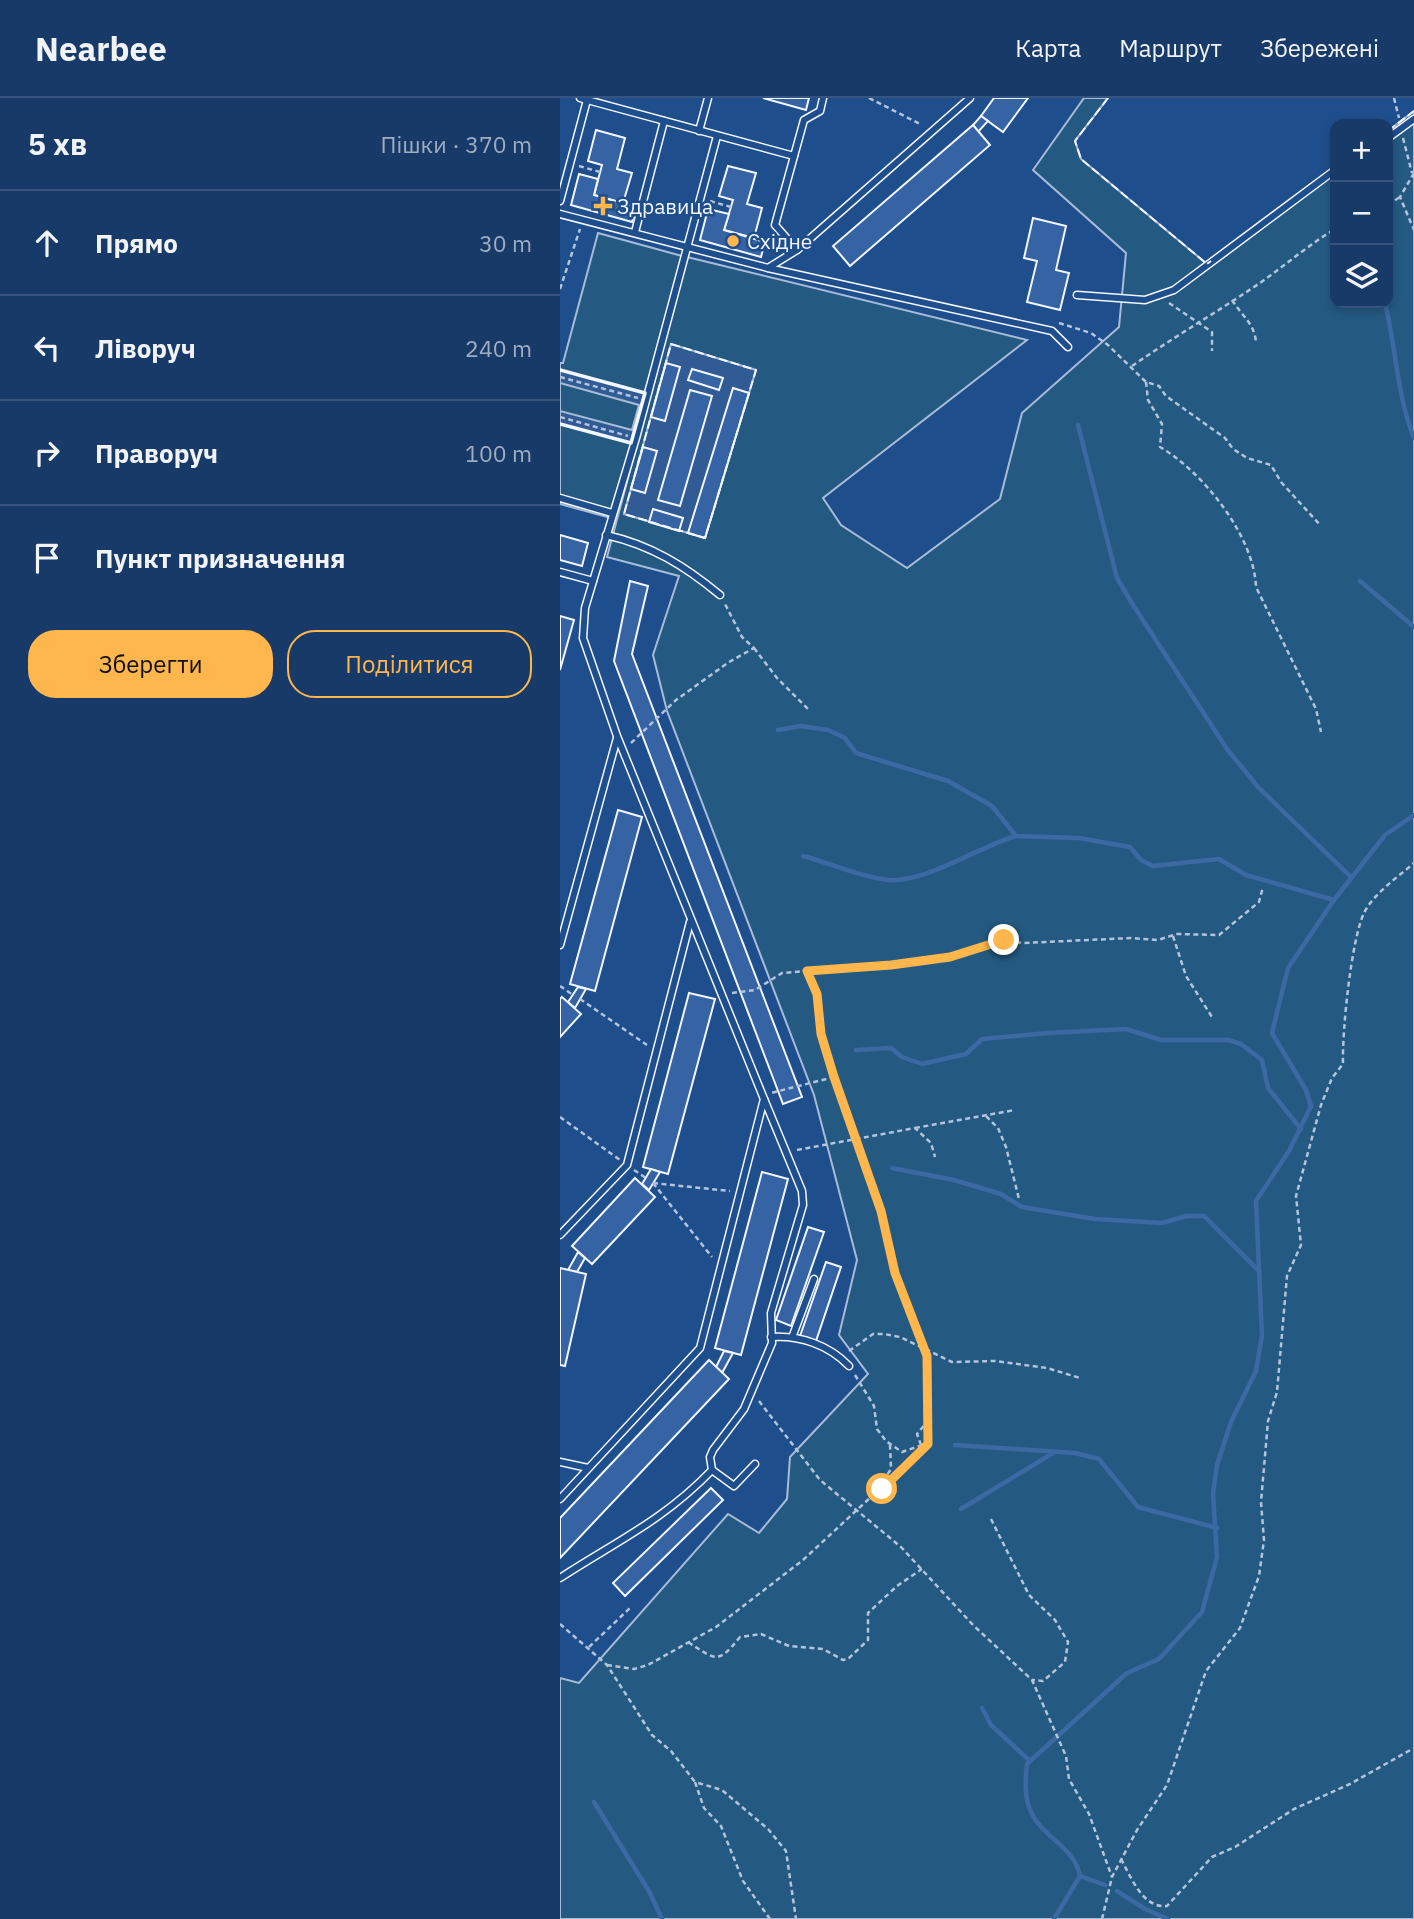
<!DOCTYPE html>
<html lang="uk">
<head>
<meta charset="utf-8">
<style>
	body { margin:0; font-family:"IBM Plex Sans",sans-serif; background:#20416f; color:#f1f3f6 }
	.controls { position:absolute; right:21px; top:21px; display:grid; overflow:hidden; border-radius:14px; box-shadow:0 4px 10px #0003 }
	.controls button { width:63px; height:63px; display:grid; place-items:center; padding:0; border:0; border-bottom:2px solid #36547d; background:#173a69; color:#f1f3f6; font:35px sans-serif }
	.stop { position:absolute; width:21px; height:21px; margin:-16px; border:5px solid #ffb74d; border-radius:50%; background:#fff }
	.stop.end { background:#ffb74d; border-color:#fff; box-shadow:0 2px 7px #0008 }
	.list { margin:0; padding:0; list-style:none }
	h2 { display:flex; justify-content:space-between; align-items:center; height:91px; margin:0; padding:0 28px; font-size:30px }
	h2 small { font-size:23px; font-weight:400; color:#9eadc0 }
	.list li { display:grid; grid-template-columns:46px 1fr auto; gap:21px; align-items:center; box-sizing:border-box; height:105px; padding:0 28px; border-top:2px solid #36547d }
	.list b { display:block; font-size:26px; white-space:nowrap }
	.list em { font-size:23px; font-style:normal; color:#9eadc0 }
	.actions { display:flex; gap:14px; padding:21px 28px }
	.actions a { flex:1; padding:16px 0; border:2px solid #ffb74d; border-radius:28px; text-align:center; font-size:24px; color:#ffb74d }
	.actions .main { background:#ffb74d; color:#111 }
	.icon { flex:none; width:38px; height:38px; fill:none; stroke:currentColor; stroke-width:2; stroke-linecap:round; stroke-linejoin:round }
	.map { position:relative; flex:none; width:854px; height:1821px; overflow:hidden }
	header { display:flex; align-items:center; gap:42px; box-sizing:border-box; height:98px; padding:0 35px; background:#173a69; border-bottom:2px solid #36547d }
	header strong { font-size:33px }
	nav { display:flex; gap:38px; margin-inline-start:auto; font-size:24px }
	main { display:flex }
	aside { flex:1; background:#173a69 }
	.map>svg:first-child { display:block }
	.green { fill:#245a82; stroke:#a8bbd7; stroke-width:2 }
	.parking { fill:#305b95; stroke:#a8bbd7; stroke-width:2 }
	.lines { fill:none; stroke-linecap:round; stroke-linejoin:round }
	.stream { stroke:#3b69a3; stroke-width:4.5 }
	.building { fill:#3563a3; stroke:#f2f6ff; stroke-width:2 }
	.service-casing { stroke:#f2f6ff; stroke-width:9 }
	.path { stroke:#b3c4dc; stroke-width:2.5; stroke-dasharray:5 3.5; stroke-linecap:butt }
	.service { stroke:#1f4e8c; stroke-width:6 }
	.fence { stroke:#f2f6ff; stroke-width:2; stroke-dasharray:9 3.5; stroke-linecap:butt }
	.wall { stroke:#f2f6ff; stroke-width:3.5 }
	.route { stroke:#ffb74d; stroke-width:9 }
	.poi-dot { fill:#ffb74d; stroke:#1f4e8c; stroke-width:2.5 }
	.labels { text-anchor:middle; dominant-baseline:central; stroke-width:5; stroke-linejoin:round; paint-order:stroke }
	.poi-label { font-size:21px; fill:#f2f6ff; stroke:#1f4e8c; text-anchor:start }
</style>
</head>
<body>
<header>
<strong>Nearbee</strong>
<nav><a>Карта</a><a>Маршрут</a><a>Збережені</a></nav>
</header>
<main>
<aside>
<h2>5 хв<small>Пішки · 370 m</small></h2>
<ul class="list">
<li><svg class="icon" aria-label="ahead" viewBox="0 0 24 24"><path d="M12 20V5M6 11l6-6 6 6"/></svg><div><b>Прямо</b></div><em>30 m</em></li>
<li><svg class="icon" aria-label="left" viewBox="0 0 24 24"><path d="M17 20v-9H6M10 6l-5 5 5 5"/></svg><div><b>Ліворуч</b></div><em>240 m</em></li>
<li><svg class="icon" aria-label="right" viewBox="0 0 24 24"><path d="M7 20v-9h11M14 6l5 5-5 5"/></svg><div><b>Праворуч</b></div><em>100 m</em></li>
<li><svg class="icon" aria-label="arrive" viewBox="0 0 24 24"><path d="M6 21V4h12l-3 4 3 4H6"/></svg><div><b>Пункт призначення</b></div></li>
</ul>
<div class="actions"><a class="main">Зберегти</a><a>Поділитися</a></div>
</aside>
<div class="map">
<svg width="854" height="1821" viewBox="0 0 854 1821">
	<rect width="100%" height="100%" fill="#1f4e8c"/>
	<g class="green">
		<path d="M524 0H548L515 43 521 61 647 166 775 72V205H828V33L854 13V1821H0V1580L19 1585 168 1416 199 1435 227 1401 230 1359 308 1276 279 1237 297 1162 254 997 107 613 93 557 119 478 47 459 127 159 467 242 263 400 281 427 347 470 440 401 462 315 559 229 566 155 473 72Z"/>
		<path d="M38 135 122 158 51 420 0 406V265H3Z"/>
	</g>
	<g class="parking">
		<path d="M111 246 196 272 145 440 64 416Z"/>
		<path d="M0 272 85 295 71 345 0 326V313L72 332 79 307 0 285Z"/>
	</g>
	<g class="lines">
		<g class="stream">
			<path d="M825 205C836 250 837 298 854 340"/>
			<path d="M518 327 557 480 573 507 667 651 698 689 791 779"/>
			<path d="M800 483 854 529"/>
			<path d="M218 632 241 628 268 632 285 640 296 655 388 683 432 708 456 738 519 740 570 749 581 762 593 768 659 761 686 777 774 802"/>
			<path d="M243 758C270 765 300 779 328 782 366 785 420 748 456 738"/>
			<path d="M296 952 331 950 342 959 362 966 406 956 422 941 488 935 566 931 601 942H668L681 946 702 962 708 990 741 1031"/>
			<path d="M332 1070 394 1082 441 1096 462 1109 535 1121 602 1125 626 1118H644L699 1173"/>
			<path d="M395 1347 515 1355 539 1361 578 1409 657 1430"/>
			<path d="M401 1411 493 1355"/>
			<path d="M422 1610 431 1627 470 1663"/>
			<path d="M34 1704 90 1795 102 1821"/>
			<path d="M520 1778 545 1787"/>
			<path d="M557 1793 585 1811 608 1821"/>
			<path d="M494 1821 520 1778C515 1750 484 1740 472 1716 464 1700 465 1683 467 1666L567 1575 599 1561 642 1514 657 1459 653 1396 657 1367 671 1324 696 1273 702 1238 696 1103 729 1053 751 1008 746 992 712 935 728 870 774 802 825 737 854 717"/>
		</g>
	</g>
	<g class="building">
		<path d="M203 0H249L246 12Z"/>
		<path d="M434 0H468L443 34 421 18Z"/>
		<path d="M421 18 428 23 418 34 413 27Z"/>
		<path d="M413 27 430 47 290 168 273 148Z"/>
		<path d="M36 32 65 40 57 71 72 75 63 105 34 97 42 67 28 63Z"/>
		<path d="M168 68 196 75 187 106 202 110 194 140 164 132 173 102 159 98Z"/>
		<path d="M19 76 38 81 34 97 76 109 72 124 11 107Z"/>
		<path d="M148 111 169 116 164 132 205 144 201 159 140 142Z"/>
		<path d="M473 120 506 128 496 172 509 175 500 212 467 204 477 163 464 160Z"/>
		<path d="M106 265 120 269 105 323 91 319Z"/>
		<path d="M132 271 163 280 159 292 128 282Z"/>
		<path d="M173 290 189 295 145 440 128 435Z"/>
		<path d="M130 292 152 298 120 408 98 402Z"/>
		<path d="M83 349 97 353 85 395 71 391Z"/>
		<path d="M93 411 123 420 119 433 89 424Z"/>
		<path d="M0 437 28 445 22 468 0 462Z"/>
		<path d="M70 483 88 488 72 556 242 999 223 1006 54 563Z"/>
		<path d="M0 518 14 522 0 572Z"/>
		<path d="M58 712 82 719 35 893 10 886Z"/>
		<path d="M18 889 26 891 15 910 8 904Z"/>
		<path d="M129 895 155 901 108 1076 83 1069Z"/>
		<path d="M2 899 21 916 0 939V901Z"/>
		<path d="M91 1071 100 1074 89 1092 82 1086Z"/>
		<path d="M202 1074 228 1081 181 1257 155 1250Z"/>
		<path d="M75 1080 95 1099 32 1166 12 1148Z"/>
		<path d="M248 1129 264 1134 231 1228 216 1222Z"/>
		<path d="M18 1154 25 1160 17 1174 8 1172Z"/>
		<path d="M266 1164 281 1169 256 1243 240 1238Z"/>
		<path d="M0 1170 26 1176 5 1268 0 1267Z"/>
		<path d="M164 1253 173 1255 162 1275 156 1269Z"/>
		<path d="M149 1262 169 1281 0 1460V1420Z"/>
		<path d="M151 1390 163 1402 65 1498 53 1485Z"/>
	</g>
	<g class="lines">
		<g class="service-casing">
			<g id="service">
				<path d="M20 0 234 58"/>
				<path d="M139 33 148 0"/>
				<path d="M157 38 76 340 25 510 23 540 57 638 204 1001"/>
				<path d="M828 40 854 21"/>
				<path d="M0 103 27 2"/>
				<path d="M0 116 208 170 492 233 508 249"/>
				<path d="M75 134 104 23"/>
				<path d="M237 152 215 127 244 22 260 13 263 0"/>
				<path d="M208 170 237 152 410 0"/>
				<path d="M517 197 585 202 614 192 775 72"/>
				<path d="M0 400 52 415"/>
				<path d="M46 437C91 447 125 468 160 497"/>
				<path d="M0 474 33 483"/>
				<path d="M0 847 57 640"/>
				<path d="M0 1137 67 1067 130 824"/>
				<path d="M233 1237 254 1181"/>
				<path d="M211 1239C240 1237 269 1247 289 1268"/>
				<path d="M0 1364 28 1370"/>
				<path d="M152 1372 174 1388 195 1366"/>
				<path d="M0 1401 140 1250 204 1001 242 1093 243 1107 211 1215 212 1245 184 1311 153 1352 150 1359 152 1372C104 1422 57 1443 0 1480"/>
			</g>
		</g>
		<g class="path">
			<path d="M309 0 362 27"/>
			<path d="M834 0 839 20"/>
			<path d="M843 40 852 75"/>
			<path d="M19 68 40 74"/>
			<path d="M854 75 840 99 854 132"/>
			<path d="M150 103 171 109"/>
			<path d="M828 107 840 99"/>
			<path d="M0 191 20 131"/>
			<path d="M672 202C682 218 695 226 696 245"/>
			<path d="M609 205 652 234V253"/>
			<path d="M499 225 531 235 548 247 586 284 599 288 606 298 665 340 673 351 687 360 711 367 721 384 761 428"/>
			<path d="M572 268C611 241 652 217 691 191 720 172 745 149 775 131"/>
			<path d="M0 279 78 300"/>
			<path d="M586 284 588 302 602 326 600 349C643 374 694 438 696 489L756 611 761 634"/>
			<path d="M0 319 68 338"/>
			<path d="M194 550 217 580 249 612"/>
			<path d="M71 645 116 602 169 564 194 550 182 539 165 506"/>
			<path d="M613 838 626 878 652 919"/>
			<path d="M247 873 390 859 444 842 463 845 571 840 598 842 617 836 659 837 699 804 703 789"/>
			<path d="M0 888 13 897"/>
			<path d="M172 895 195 892 222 875 247 873 257 896 261 936 274 979"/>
			<path d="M20 901 87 947"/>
			<path d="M426 1018 438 1030 446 1049 459 1101"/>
			<path d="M0 1019 60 1062"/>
			<path d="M355 1030 455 1012"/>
			<path d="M237 1052 355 1030 371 1045 375 1059"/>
			<path d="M74 1072 86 1080"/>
			<path d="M93 1085 152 1159"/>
			<path d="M93 1085 170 1093"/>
			<path d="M289 1253 313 1236H324L340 1239 392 1264 435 1263 487 1270 520 1280"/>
			<path d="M295 1277 314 1308 317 1331 326 1343 342 1354 365 1346"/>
			<path d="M199 1303 260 1382 341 1449 413 1527 472 1582 506 1658 509 1681 529 1716 552 1779"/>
			<path d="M361 1347 357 1336 367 1324"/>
			<path d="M322 1391 321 1386 331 1371 330 1347"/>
			<path d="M431 1421 469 1497 495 1522 508 1544 505 1564 483 1583 472 1582"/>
			<path d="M0 1526 47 1567 92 1637 111 1653 135 1684"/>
			<path d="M128 1544C157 1563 158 1566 180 1539L201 1536 229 1548 263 1551 283 1562 288 1561 308 1542V1515L337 1488 362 1471"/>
			<path d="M29 1549 70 1510"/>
			<path d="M47 1567 74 1571 88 1567 156 1529 243 1462 368 1346 367 1258 335 1175 321 1113 274 979 211 995"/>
			<path d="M561 1761C571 1779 583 1811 607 1808L652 1759 675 1749 734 1711 790 1686 854 1650"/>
			<path d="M210 1821 183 1783 161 1728 144 1710 135 1684 162 1692 208 1731 226 1753 236 1821"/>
			<path d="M542 1821 552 1779 577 1732 607 1687 646 1573 680 1530 699 1478 704 1442 701 1404 708 1323 717 1294 727 1178 741 1147 736 1098 761 1007 772 980 783 966C782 934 791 843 804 815 814 795 838 779 854 765"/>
		</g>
		<use href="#service" class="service"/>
		<g class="fence">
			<path d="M548 0 515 43 521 61 647 166 651 163"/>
			<path d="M828 33 854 13"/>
			<path d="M111 246 196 272 145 440 64 416Z"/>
		</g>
		<path class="wall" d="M0 272 85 295 71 345 0 326"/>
	</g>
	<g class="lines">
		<path class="route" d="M322 1391 368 1346 367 1258 335 1175 321 1113 274 979 261 936 257 896 247 873 331 867 390 859 444 842"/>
	</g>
	<g class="poi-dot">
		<path d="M39.5 97.5h7v7h7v7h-7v7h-7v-7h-7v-7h7z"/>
		<circle cx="173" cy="143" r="7"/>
	</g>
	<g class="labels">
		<g class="poi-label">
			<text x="57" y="108">Здравица</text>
			<text x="187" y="143">Східне</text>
		</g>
	</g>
</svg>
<div class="controls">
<button>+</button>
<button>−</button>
<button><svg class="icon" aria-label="layers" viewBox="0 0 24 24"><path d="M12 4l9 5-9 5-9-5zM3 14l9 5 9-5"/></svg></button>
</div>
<div class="stop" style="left:322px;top:1391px"></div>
<div class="stop end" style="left:444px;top:842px"></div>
</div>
</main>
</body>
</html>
